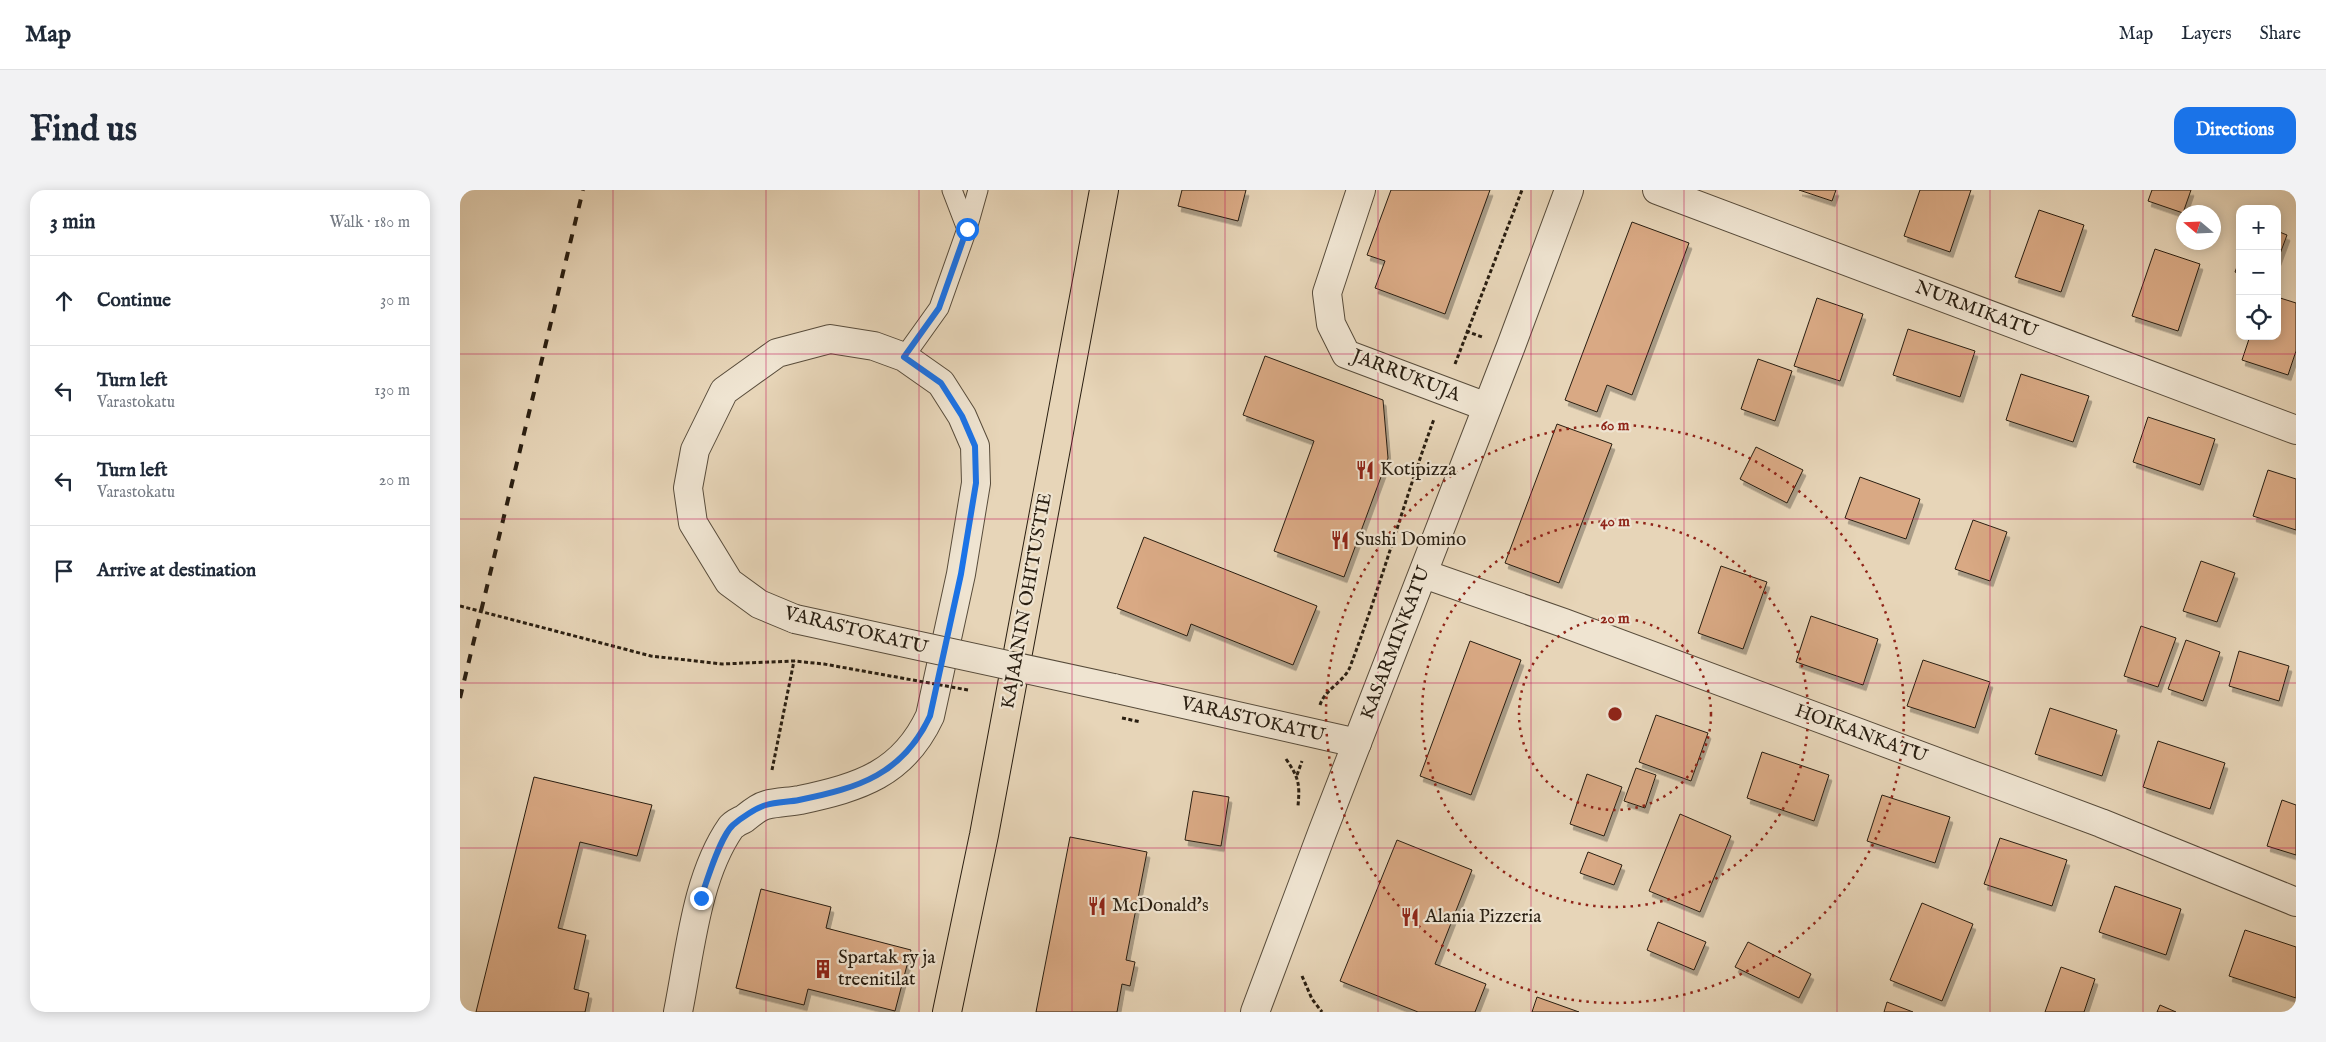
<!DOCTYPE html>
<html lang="en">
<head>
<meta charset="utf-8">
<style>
	body { margin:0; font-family:"IM FELL English",serif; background:#f2f2f3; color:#1f2937 }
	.controls { position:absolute; right:15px; top:15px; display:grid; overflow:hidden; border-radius:10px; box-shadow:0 2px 12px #0003 }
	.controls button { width:45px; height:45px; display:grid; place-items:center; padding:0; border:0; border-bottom:1px solid #e0e1e3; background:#fff; color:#1f2937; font:25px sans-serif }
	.compass { position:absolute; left:1716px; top:15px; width:45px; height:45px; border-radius:50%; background:#fff; box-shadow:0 2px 12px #0003; rotate:289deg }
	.stop { position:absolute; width:15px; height:15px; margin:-11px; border:4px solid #1a73e8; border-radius:50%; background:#fff }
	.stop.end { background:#1a73e8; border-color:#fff; box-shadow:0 1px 5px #0008 }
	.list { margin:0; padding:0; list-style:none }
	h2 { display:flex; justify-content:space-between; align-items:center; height:65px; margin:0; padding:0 20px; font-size:21px }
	h2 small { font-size:16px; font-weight:400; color:#747a83 }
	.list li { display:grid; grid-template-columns:32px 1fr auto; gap:15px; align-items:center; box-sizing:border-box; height:90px; padding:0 20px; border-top:1px solid #e0e1e3 }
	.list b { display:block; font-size:19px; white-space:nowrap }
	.list p { margin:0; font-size:16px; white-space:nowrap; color:#747a83 }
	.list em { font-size:16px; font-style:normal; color:#747a83 }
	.icon { flex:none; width:28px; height:28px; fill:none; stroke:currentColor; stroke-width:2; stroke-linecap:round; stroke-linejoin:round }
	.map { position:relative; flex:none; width:1836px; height:822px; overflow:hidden; border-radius:15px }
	header { display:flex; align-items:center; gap:30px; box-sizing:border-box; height:70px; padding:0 25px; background:#fff; border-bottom:1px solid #e0e1e3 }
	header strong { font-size:24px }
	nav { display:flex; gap:28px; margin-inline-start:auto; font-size:18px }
	.intro { display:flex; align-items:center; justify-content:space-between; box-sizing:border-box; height:120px; padding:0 30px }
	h1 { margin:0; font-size:35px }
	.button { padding:12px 22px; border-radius:15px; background:#1a73e8; color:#fff; font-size:18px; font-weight:700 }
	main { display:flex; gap:30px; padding:0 30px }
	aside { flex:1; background:#fff; border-radius:15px; box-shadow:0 2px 12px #0003 }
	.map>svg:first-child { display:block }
	.building { fill:#d9a984; stroke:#291e11; filter:url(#shadow) }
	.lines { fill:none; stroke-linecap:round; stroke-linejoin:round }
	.service-casing { stroke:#584c3b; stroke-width:21 }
	.minor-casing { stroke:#584c3b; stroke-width:30 }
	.tertiary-casing { stroke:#584c3b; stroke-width:30 }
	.trunk-casing { stroke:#291e11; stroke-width:30 }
	.path { stroke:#291e11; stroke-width:3; stroke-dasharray:4 2.5; stroke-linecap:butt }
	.service { stroke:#efe4d1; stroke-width:19 }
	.minor { stroke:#efe4d1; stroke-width:28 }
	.tertiary { stroke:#efe4d1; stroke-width:28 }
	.trunk { stroke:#e7d5b8; stroke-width:28 }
	.rail { stroke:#291e11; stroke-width:4; stroke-dasharray:9 9; stroke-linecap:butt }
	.minor-bridge-casing { stroke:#584c3b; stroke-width:30; stroke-linecap:butt }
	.path-bridge { stroke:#291e11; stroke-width:3; stroke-dasharray:4 2.5; stroke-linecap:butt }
	.minor-bridge { stroke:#efe4d1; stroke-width:28 }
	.route { stroke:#1a73e8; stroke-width:6 }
	.grid { fill:none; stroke:#c2185b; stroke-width:1; stroke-opacity:0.55 }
	.ring { fill:none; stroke:#8f2418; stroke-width:2.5; stroke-dasharray:2.5 5 }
	.labels { text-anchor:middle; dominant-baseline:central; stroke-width:4.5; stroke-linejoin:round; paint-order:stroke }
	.street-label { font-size:19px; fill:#291e11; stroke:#efe4d1 }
	.poi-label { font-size:19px; fill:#291e11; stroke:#efe4d1; text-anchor:start }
	.centre { fill:#8f2418; stroke:#efe4d1; stroke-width:2.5 }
	.ring-label { font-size:15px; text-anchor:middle; font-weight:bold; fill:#8f2418; stroke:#efe4d1; stroke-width:4.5; stroke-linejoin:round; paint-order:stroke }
</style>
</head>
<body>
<header>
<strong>Map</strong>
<nav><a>Map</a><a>Layers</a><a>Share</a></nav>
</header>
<div class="intro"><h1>Find us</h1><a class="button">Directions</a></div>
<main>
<aside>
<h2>3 min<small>Walk · 180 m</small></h2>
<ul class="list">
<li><svg class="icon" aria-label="ahead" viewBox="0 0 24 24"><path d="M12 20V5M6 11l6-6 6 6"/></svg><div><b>Continue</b></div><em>30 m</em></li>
<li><svg class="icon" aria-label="left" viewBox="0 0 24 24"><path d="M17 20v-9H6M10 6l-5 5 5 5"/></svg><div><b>Turn left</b><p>Varastokatu</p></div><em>130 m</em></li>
<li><svg class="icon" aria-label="left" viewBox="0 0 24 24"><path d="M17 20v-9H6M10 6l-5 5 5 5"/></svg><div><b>Turn left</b><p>Varastokatu</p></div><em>20 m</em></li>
<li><svg class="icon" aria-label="arrive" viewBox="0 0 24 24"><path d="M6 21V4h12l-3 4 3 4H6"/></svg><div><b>Arrive at destination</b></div></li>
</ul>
</aside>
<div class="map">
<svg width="1836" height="822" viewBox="0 0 1836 822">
	<defs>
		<filter id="shadow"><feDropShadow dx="3" dy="5.5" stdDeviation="0" flood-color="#0004"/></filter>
	</defs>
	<rect width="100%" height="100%" fill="#e7d5b8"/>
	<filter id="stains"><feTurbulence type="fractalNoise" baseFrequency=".004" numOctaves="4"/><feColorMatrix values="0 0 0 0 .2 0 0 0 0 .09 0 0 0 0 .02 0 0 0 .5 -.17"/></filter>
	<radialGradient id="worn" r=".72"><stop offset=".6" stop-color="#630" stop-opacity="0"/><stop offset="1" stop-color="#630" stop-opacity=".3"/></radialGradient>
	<g class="building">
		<path d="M722 0H786L778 31 718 16Z"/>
		<path d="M931 0H1030L985 124 915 98 925 71 907 65Z"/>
		<path d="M1339 0H1376L1372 11Z"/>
		<path d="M1460 0H1511L1490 62 1444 46Z"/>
		<path d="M1692 0H1731L1723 23 1688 11Z"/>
		<path d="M1579 20 1624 35 1601 102 1555 87Z"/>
		<path d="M1172 32 1229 53 1172 205 1147 195 1137 222 1105 210Z"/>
		<path d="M1817 41 1827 45 1817 72Z"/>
		<path d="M1695 59 1740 74 1718 141 1672 126Z"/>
		<path d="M1780 69V84L1775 82Z"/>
		<path d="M1817 107 1836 113V161L1828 185 1782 170 1790 146H1817Z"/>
		<path d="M1357 108 1403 124 1380 191 1334 176Z"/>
		<path d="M1448 139 1515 161 1500 207 1433 185Z"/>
		<path d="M805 166 923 210 928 268 884 387 814 361 854 251 783 225Z"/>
		<path d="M1298 169 1332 181 1315 231 1281 219Z"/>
		<path d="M1561 184 1629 206 1613 252 1546 230Z"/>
		<path d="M1688 227 1755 249 1740 295 1673 272Z"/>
		<path d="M1097 234 1152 254 1099 393 1045 373Z"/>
		<path d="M1296 257 1343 280 1327 313 1280 289Z"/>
		<path d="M1808 280 1836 289V340L1793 326Z"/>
		<path d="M1400 287 1460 309 1446 349 1385 328Z"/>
		<path d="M1513 330 1547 342 1530 391 1495 379Z"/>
		<path d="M684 347 857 416 833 475 731 434 727 446 657 418Z"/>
		<path d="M1741 371 1775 383 1757 432 1723 421Z"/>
		<path d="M1261 376 1307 392 1283 459 1238 443Z"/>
		<path d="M1351 426 1418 449 1403 495 1336 472Z"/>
		<path d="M1681 436 1716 448 1698 497 1664 486Z"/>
		<path d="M1726 450 1760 462 1743 511 1708 499Z"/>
		<path d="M1010 451 1061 470 1011 605 960 586Z"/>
		<path d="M1779 461 1829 476 1819 511 1769 496Z"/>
		<path d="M1463 470 1530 492 1515 538 1447 516Z"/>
		<path d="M1590 518 1657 540 1642 586 1575 564Z"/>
		<path d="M1196 525 1248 543 1231 591 1179 572Z"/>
		<path d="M1698 551 1765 573 1750 619 1683 597Z"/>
		<path d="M1302 562 1369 585 1354 631 1287 608Z"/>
		<path d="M1176 578 1196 585 1185 618 1164 611Z"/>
		<path d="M1127 584 1162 597 1144 646 1110 634Z"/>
		<path d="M74 587 192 615 177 666 120 652 98 738 126 745 114 799 129 803 125 822H16Z"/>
		<path d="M733 601 769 607 761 656 725 650Z"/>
		<path d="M1422 605 1490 627 1475 673 1407 651Z"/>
		<path d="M1822 610 1836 615V665L1807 656Z"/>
		<path d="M1220 624 1271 646 1240 722 1189 701Z"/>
		<path d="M610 647 687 662 666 770 675 772 670 796 662 794 657 822H576Z"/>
		<path d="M1540 648 1607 670 1592 716 1524 694Z"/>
		<path d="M937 650 1012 680 975 774 1026 794 1015 822H958L880 791Z"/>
		<path d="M1128 662 1162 675 1154 695 1120 683Z"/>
		<path d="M1655 696 1721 719 1706 765 1639 742Z"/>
		<path d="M301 699 371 717 366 738 451 760 435 821 348 799 344 815 276 798Z"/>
		<path d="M1462 713 1513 734 1482 811 1430 790Z"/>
		<path d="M1198 732 1246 752 1234 780 1187 760Z"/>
		<path d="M1785 740 1836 757V808L1769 786Z"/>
		<path d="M1288 752 1351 784 1339 808 1275 777Z"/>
		<path d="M1601 777 1635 789 1624 822H1585Z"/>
		<path d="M1077 807 1119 822H1072Z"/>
		<path d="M1427 812 1453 822H1424Z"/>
		<path d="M1700 815 1716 822H1697Z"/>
	</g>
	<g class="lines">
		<g class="service-casing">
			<g id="service">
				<path d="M492 0 507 39"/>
				<path d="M444 167 479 118 507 39 518 0"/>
			</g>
		</g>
		<g class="minor-casing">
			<g id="minor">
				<path d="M901 0 867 103 871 134 886 164 1027 217"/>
				<path d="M1197 0 1836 240"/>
				<path d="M964 384 1104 433 1641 633 1836 712"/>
				<path d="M653 498 897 553"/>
				<path d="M218 822C230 763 236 687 271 637 274 634 279 631 284 629 290 624 298 617 306 615 317 612 329 612 340 610 400 597 443 584 470 526L501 384 516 293 515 256 502 226 481 193 444 167 414 156 370 149 317 163 264 201 235 260 228 298 233 333 269 392 299 414 335 429"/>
			</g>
		</g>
		<g class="tertiary-casing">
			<path id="tertiary" d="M795 822 862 643 1051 156 1109 0"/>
		</g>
		<g class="trunk-casing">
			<path id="trunk" d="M487 822 524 645 644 0"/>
		</g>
		<g class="path">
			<path d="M1006 141 1022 147"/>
			<path d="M995 174 1062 0"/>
			<path d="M860 515C865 499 884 492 890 477 921 395 944 311 974 229"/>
			<path d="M826 569C839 588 840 594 838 616"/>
			<path d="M312 580 334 471"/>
			<path d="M837 585 842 571"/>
			<path d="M842 786 852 809 862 822"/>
		</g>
		<use href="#service" class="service"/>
		<use href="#minor" class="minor"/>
		<use href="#tertiary" class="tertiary"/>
		<use href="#trunk" class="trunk"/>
		<path class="rail" d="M0 508 123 0"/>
		<g class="minor-bridge-casing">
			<path id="minor-bridge" d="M335 429 653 498"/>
		</g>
		<g class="path-bridge">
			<path d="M0 416 191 466 262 474 334 471 364 474 508 500"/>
			<path d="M662 528 681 532"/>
		</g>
		<use href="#minor-bridge" class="minor-bridge"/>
	</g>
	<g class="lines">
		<path class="route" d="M241 708C247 690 260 647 273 635 281 628 296 618 306 615 316 612 329 612 339 610 399 598 443 584 470 526L501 384 516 293 515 256 502 226 481 193 444 167 479 118 507 39"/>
	</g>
	<path class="grid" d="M153 0V822M306 0V822M459 0V822M612 0V822M765 0V822M918 0V822M1071 0V822M1224 0V822M1377 0V822M1530 0V822M1683 0V822M0 164H1836M0 329H1836M0 493H1836M0 658H1836"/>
	<g class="ring">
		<circle cx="1155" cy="524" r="96"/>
		<circle cx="1155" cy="524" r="193"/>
		<circle cx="1155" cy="524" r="289"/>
	</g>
	<defs>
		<g id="restaurant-bare" transform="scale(1.5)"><path d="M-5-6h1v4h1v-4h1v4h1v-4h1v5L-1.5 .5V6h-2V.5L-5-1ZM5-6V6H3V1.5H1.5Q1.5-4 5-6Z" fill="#8f2418" stroke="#efe4d1" stroke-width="2.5" paint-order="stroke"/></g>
		<g id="building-bare" transform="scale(1.5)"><path d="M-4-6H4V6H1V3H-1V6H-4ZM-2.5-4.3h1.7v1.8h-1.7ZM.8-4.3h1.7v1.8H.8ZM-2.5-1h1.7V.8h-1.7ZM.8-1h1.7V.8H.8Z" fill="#8f2418" stroke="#efe4d1" stroke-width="2.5" paint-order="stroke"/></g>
	</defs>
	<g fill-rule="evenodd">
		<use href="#restaurant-bare" x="905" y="280"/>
		<use href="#restaurant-bare" x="880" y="350"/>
		<use href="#restaurant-bare" x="637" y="716"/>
		<use href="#restaurant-bare" x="950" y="727"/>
		<use href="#building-bare" x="363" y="779"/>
	</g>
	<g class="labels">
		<g class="street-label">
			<text transform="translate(1516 120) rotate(21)">NURMIKATU</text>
			<text transform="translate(946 186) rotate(21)">JARRUKUJA</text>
			<text transform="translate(567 411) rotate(-80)">KAJAANIN OHITUSTIE</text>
			<text transform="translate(396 441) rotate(14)">VARASTOKATU</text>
			<text transform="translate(936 453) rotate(-69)">KASARMINKATU</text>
			<text transform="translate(793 530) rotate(13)">VARASTOKATU</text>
			<text transform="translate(1401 544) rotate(20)">HOIKANKATU</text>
		</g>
		<g class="poi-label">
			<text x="920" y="280">Kotipizza</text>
			<text x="895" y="350">Sushi Domino</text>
			<text x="652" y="716">McDonald's</text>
			<text x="965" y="727">Alania Pizzeria</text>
			<text x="378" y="768">Spartak ry ja<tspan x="378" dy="22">treenitilat</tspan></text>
		</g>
	</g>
	<circle cx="1155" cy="524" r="8" class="centre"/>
	<g class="ring-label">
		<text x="1155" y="240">60 m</text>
		<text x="1155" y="336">40 m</text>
		<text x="1155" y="433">20 m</text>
	</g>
	<rect width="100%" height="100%" filter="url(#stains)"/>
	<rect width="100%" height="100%" fill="url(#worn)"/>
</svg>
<div class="controls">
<button>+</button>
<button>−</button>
<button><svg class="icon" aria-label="locate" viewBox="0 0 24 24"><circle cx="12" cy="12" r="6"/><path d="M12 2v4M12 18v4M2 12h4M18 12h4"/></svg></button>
</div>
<svg class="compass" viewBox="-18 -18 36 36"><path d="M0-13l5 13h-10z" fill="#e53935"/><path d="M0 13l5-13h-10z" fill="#747a83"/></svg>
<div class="stop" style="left:507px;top:39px"></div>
<div class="stop end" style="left:241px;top:708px"></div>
</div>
</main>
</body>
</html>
